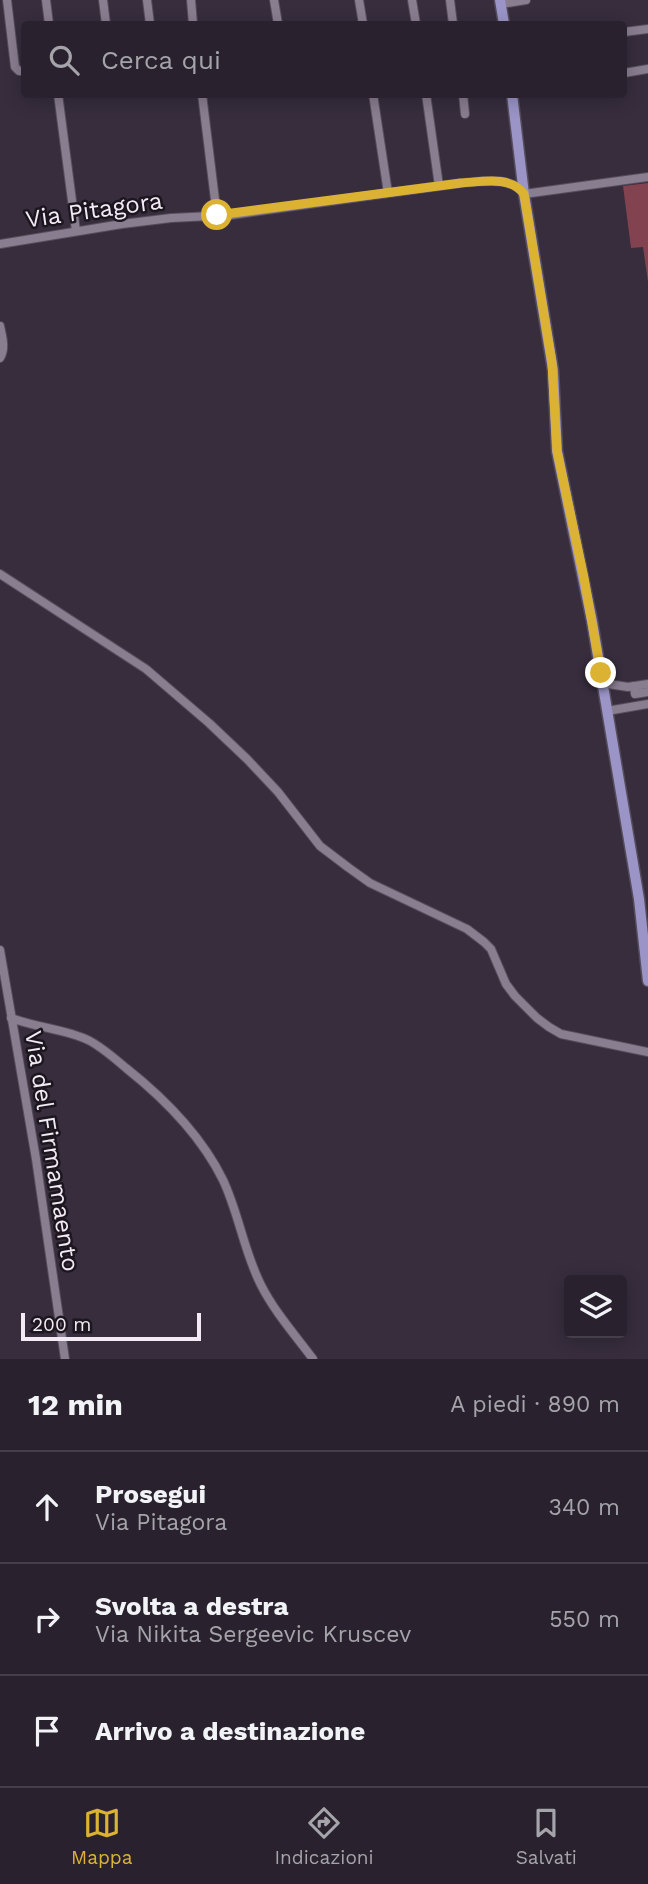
<!DOCTYPE html>
<html lang="it">
<head>
<meta charset="utf-8">
<style>
	body { margin:0; font-family:"Work Sans",sans-serif; background:#352f3a; color:#f1f3f6 }
	.controls { position:absolute; right:21px; bottom:21px; display:grid; overflow:hidden; border-radius:7px; box-shadow:0 4px 18px #0003 }
	.controls button { width:63px; height:63px; display:grid; place-items:center; padding:0; border:0; border-bottom:2px solid #453f4a; background:#29222e; color:#f1f3f6; font:35px sans-serif }
	.scale { position:absolute; left:21px; bottom:18px; width:180px; box-sizing:border-box; padding-left:7px; border:4px solid #f2ebf6; border-top:0; font-size:19px; line-height:24px; white-space:nowrap; color:#f2ebf6; -webkit-text-stroke:5px #1c171f; paint-order:stroke }
	.stop { position:absolute; width:21px; height:21px; margin:-16px; border:5px solid #dcb233; border-radius:50%; background:#fff }
	.stop.end { background:#dcb233; border-color:#fff; box-shadow:0 2px 7px #0008 }
	.list { margin:0; padding:0; list-style:none }
	h2 { display:flex; justify-content:space-between; align-items:center; height:91px; margin:0; padding:0 28px; font-size:30px }
	h2 small { font-size:23px; font-weight:400; color:#a5a4aa }
	.list li { display:grid; grid-template-columns:46px 1fr auto; gap:21px; align-items:center; box-sizing:border-box; height:112px; padding:0 28px; border-top:2px solid #453f4a }
	.list b { display:block; font-size:26px; white-space:nowrap }
	.list p { margin:0; font-size:23px; white-space:nowrap; color:#a5a4aa }
	.list em { font-size:23px; font-style:normal; color:#a5a4aa }
	.icon { flex:none; width:38px; height:38px; fill:none; stroke:currentColor; stroke-width:2; stroke-linecap:round; stroke-linejoin:round }
	.map { position:relative; flex:none; width:648px; height:1359px; overflow:hidden }
	.search { position:absolute; background:#29222e; box-shadow:0 4px 18px #0003; left:21px; right:21px; top:21px; height:77px; display:flex; align-items:center; gap:18px; box-sizing:border-box; padding:0 24px; border-radius:7px; color:#a5a4aa; font-size:26px }
	.sheet { height:427px; background:#29222e }
	nav { display:flex; justify-content:space-around; align-items:center; box-sizing:border-box; height:98px; border-top:2px solid #453f4a; background:#29222e; font-size:19px; color:#a5a4aa }
	nav a { display:grid; justify-items:center; gap:4px }
	nav .on { color:#dcb233 }
	.map>svg:first-child { display:block }
	.green { fill:#834250 }
	.lines { fill:none; stroke-linecap:round; stroke-linejoin:round }
	.minor-casing { stroke:#554d5b; stroke-width:10 }
	.major-casing { stroke:#554d5b; stroke-width:13 }
	.minor { stroke:#897d90; stroke-width:8 }
	.major { stroke:#9a94c7; stroke-width:10 }
	.route { stroke:#dcb233; stroke-width:9 }
	.labels { text-anchor:middle; dominant-baseline:central; stroke-width:5; stroke-linejoin:round; paint-order:stroke }
	.street-label { font-size:24px; fill:#f2ebf6; stroke:#1c171f }
</style>
</head>
<body>
<div class="map">
<svg width="648" height="1359" viewBox="0 0 648 1359">
	<rect width="100%" height="100%" fill="#372d3d"/>
	<path class="green" d="M648 183V282L643 247 631 248 623 186Z"/>
	<g class="lines">
		<g class="minor-casing">
			<g id="minor">
				<path d="M7 0 15 67 19 71H24"/>
				<path d="M46 0 49 24"/>
				<path d="M103 0 106 24"/>
				<path d="M147 0 150 24"/>
				<path d="M191 0 193 24"/>
				<path d="M274 0 278 24"/>
				<path d="M359 0 363 24"/>
				<path d="M412 0 416 24"/>
				<path d="M450 0 453 24"/>
				<path d="M501 4 526 0"/>
				<path d="M624 32 648 29"/>
				<path d="M624 73 648 69"/>
				<path d="M58 94 76 231"/>
				<path d="M202 94 217 216"/>
				<path d="M373 94 388 193"/>
				<path d="M426 94 439 186"/>
				<path d="M463 94 465 114"/>
				<path d="M0 244 122 224 171 218 231 215 461 183C481 182 510 175 524 194L648 177"/>
				<path d="M0 326C2 336 6 348 0 358"/>
				<path d="M0 574 146 669 209 723 247 759 278 792 320 846 349 868 370 883 467 929 484 942 491 949 506 984 515 996 537 1018 549 1027 561 1034 648 1052"/>
				<path d="M602 683 628 687 648 684"/>
				<path d="M634 686 635 694 648 692"/>
				<path d="M607 711 648 704"/>
				<path d="M0 950 36 1159 65 1359"/>
				<path d="M11 1018C35 1027 67 1030 88 1040 102 1047 114 1058 126 1068 165 1099 201 1135 223 1180 239 1214 244 1252 261 1285 274 1311 295 1335 313 1359"/>
			</g>
		</g>
		<g class="major-casing">
			<g id="major">
				<path d="M500 0 504 24"/>
				<path d="M512 94 524 194 553 370 557 451 592 621 639 899 648 981"/>
			</g>
		</g>
		<use href="#minor" class="minor"/>
		<use href="#major" class="major"/>
	</g>
	<g class="lines">
		<path class="route" d="M217 215 461 183C481 182 510 175 524 194L552 363 557 451 584 578 601 673"/>
	</g>
	<g class="labels">
		<g class="street-label">
			<text transform="translate(94 210) rotate(-8)">Via Pitagora</text>
			<text transform="translate(52 1151) rotate(81)">Via del Firmamaento</text>
		</g>
	</g>
</svg>
<div class="controls">
<button><svg class="icon" aria-label="layers" viewBox="0 0 24 24"><path d="M12 4l9 5-9 5-9-5zM3 14l9 5 9-5"/></svg></button>
</div>
<div class="scale">200 m</div>
<div class="stop" style="left:217px;top:215px"></div>
<div class="stop end" style="left:601px;top:673px"></div>
<div class="search"><svg class="icon" aria-label="search" viewBox="0 0 24 24"><circle cx="10" cy="10" r="6"/><path d="M15 15l6 6"/></svg>Cerca qui</div>
</div>
<section class="sheet">
<h2>12 min<small>A piedi · 890 m</small></h2>
<ul class="list">
<li><svg class="icon" aria-label="ahead" viewBox="0 0 24 24"><path d="M12 20V5M6 11l6-6 6 6"/></svg><div><b>Prosegui</b><p>Via Pitagora</p></div><em>340 m</em></li>
<li><svg class="icon" aria-label="right" viewBox="0 0 24 24"><path d="M7 20v-9h11M14 6l5 5-5 5"/></svg><div><b>Svolta a destra</b><p>Via Nikita Sergeevic Kruscev</p></div><em>550 m</em></li>
<li><svg class="icon" aria-label="arrive" viewBox="0 0 24 24"><path d="M6 21V4h12l-3 4 3 4H6"/></svg><div><b>Arrivo a destinazione</b></div></li>
</ul>
</section>
<nav>
<a class="on"><svg class="icon" aria-label="map" viewBox="0 0 24 24"><path d="M3 6l6-2 6 2 6-2v14l-6 2-6-2-6 2zM9 4v14M15 6v14"/></svg>Mappa</a>
<a><svg class="icon" aria-label="directions" viewBox="0 0 24 24"><path d="M12 3l9 9-9 9-9-9zM9 14v-3h6M13 9l2 2-2 2"/></svg>Indicazioni</a>
<a><svg class="icon" aria-label="saved" viewBox="0 0 24 24"><path d="M7 4h10v16l-5-4-5 4z"/></svg>Salvati</a>
</nav>
</body>
</html>
